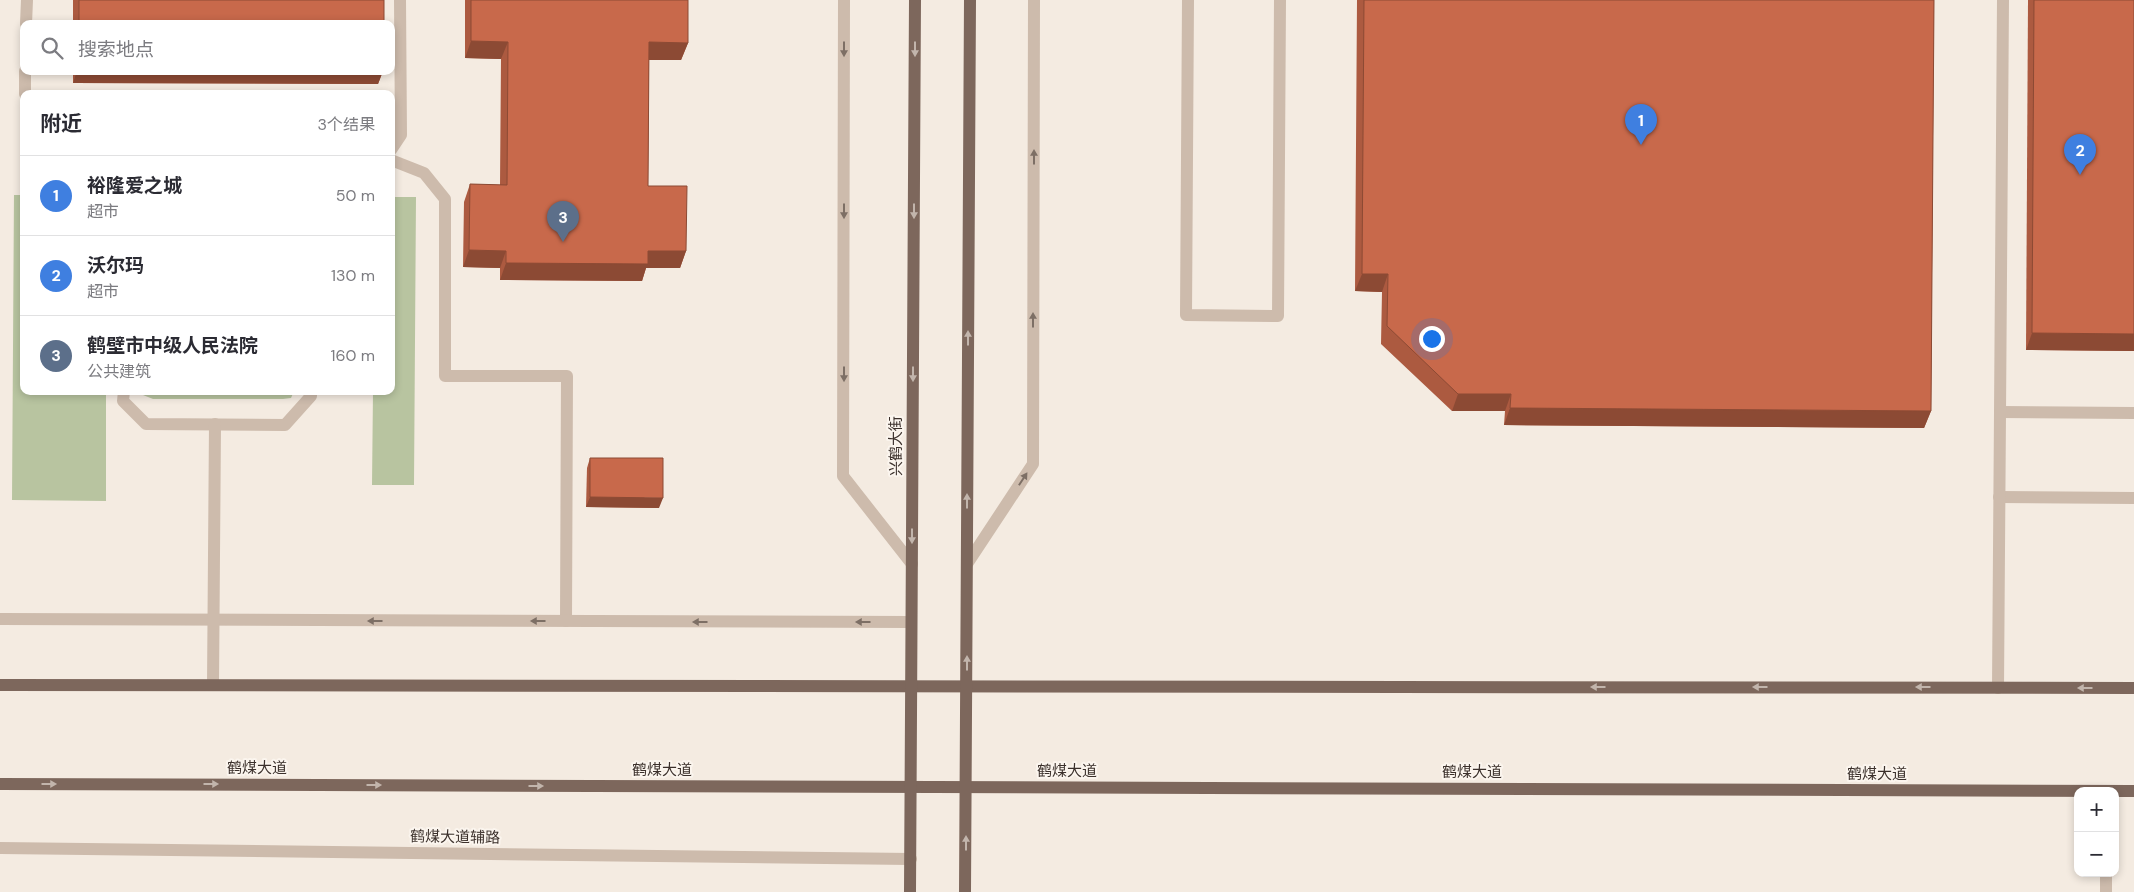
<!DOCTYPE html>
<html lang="zh">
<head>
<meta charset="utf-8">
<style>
	body { margin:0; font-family:"DM Sans","Noto Sans SC",sans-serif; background:#f7f7f7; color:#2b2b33 }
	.controls { position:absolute; right:15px; bottom:15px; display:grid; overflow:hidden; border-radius:10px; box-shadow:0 2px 8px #0003 }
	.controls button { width:45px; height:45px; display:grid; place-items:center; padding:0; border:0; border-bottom:1px solid #e1e1e2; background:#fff; color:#2b2b33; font:25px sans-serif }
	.you { position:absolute; left:1431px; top:338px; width:18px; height:18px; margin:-12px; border:4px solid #fff; border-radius:50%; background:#1a73e8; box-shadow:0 0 0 8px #1a73e833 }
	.badge { display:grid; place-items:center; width:32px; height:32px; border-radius:50%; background:#1f5a5e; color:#fff; font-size:16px; font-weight:700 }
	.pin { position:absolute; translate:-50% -41px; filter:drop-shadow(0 1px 2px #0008) }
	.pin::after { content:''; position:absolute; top:26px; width:18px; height:15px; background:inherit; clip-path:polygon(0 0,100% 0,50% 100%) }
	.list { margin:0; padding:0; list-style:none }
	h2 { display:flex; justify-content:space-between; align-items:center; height:65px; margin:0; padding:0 20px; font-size:21px }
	h2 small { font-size:16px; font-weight:400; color:#7c7c81 }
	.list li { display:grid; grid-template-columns:32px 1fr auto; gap:15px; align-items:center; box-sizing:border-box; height:80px; padding:0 20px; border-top:1px solid #e1e1e2 }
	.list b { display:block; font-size:19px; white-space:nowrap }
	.list p { margin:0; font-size:16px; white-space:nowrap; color:#7c7c81 }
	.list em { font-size:16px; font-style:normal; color:#7c7c81 }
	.icon { flex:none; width:28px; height:28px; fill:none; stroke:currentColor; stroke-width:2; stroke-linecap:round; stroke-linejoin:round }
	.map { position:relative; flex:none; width:2134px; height:892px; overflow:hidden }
	.search { position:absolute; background:#fff; box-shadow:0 2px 8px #0003; left:20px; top:20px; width:375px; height:55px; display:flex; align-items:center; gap:12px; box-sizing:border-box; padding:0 18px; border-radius:10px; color:#7c7c81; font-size:19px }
	.panel { position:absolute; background:#fff; box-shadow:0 2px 8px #0003; left:20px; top:90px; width:375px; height:305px; border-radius:10px }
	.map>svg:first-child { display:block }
	.green { fill:#b8c4a0 }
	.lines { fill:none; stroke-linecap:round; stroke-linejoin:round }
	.minor { stroke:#cdbbac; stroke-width:12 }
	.major { stroke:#7d675c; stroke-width:12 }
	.wall { fill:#ac5a40 }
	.shaded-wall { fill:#8c4a34 }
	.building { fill:#c8694b; stroke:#8c4a34 }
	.oneway { fill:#7d6f65 }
	.oneway2 { fill:#c2b5ac }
	.labels { text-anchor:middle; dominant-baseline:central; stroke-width:4; stroke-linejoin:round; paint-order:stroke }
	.street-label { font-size:15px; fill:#3b302b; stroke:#fbf5ee }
</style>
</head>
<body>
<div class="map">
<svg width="2134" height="892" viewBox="0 0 2134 892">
	<rect width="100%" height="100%" fill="#f4ebe1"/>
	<g class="green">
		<path d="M14 195H24V391H106V501L12 500Z"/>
		<path d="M391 197H416L414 485H372L373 391H391Z"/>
		<path d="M141 391H294L291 398 283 399H153L143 395Z"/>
	</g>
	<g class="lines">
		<g class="minor">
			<path d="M844 0 843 476 912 564"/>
			<path d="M1188 0 1186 315 1278 316 1280 0"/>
			<path d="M26 24 27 0"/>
			<path d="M25 94V71"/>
			<path d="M391 150 401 135 400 0"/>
			<path d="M391 160 424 173 445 199V376H567L566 621"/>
			<path d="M124 391 123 401 146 424 285 425 311 396V391"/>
			<path d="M2000 412 2134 413"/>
			<path d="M1999 497 2134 498"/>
			<path d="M967 564 1033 464 1034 0"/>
			<path d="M0 619 911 622"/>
			<path d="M213 685 215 424"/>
			<path d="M1998 688 2003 0"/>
			<path d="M0 848 911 859"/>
			<path d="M2106 892V873"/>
		</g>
		<g class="major">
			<path d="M0 685 2134 688"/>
			<path d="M0 784 2134 791"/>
			<path d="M910 892 915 0"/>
			<path d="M965 892 970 0"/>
		</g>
	</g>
	<g class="wall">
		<rect x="73" y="0" width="311" height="24"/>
		<path d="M465 0H688V43L681 60H649L648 186 686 251 680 268H646L642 281 500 280V268L463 267 464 202 470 184 500 185 501 59 465 58Z"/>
		<path d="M1357 0H1934L1931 411 1924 428 1504 425 1505 411H1452L1381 344 1382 292 1355 291Z"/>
		<path d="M2028 0H2134V351L2026 350Z"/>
		<path d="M73 71H383L378 84 73 83Z"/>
		<path d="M590 458 659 508 586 507 587 468Z"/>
	</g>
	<g class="shaded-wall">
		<path d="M471 41 508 42 501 59 465 58Z"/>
		<path d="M649 42 688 43 681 60H643Z"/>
		<path d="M77 71H383L378 84 73 83Z"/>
		<path d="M469 250 506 251 500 268 463 267Z"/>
		<path d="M648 251H686L680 268H646L642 281 500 280 506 263Z"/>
		<path d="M1362 274H1388L1382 292 1355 291Z"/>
		<path d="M2032 333 2134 334V351L2026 350Z"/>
		<path d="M1458 394H1511L1505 411H1452Z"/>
		<path d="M1510 408 1931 411 1924 428 1504 425Z"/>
		<path d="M590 497 663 498 659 508 586 507Z"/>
	</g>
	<g class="building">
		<rect x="79" y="0" width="305" height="24"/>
		<path d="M471 0H688V43L649 42 648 186H687L686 251H648V264L506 263V251L469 250 470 184 507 185 508 42 471 41Z"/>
		<path d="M1364 0H1934L1931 411 1510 408 1511 394H1458L1387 326 1388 274H1362Z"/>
		<path d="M2034 0H2134V334L2032 333Z"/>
		<path d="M590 458H663V498L590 497Z"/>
	</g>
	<defs><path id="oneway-solid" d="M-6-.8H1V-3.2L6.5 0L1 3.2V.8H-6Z" transform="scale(1.25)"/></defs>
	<g class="oneway">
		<use href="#oneway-solid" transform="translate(844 49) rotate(90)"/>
		<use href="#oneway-solid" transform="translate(1034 157) rotate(-90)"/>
		<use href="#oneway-solid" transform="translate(844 211) rotate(90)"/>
		<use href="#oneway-solid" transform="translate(1033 320) rotate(-90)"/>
		<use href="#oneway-solid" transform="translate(844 374) rotate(90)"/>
		<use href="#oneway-solid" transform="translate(1023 479) rotate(-57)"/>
		<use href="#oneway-solid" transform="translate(375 621) rotate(-180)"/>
		<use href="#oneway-solid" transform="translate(538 621) rotate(-180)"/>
		<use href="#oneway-solid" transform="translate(700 622) rotate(-180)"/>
		<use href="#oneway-solid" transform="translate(863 622) rotate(-180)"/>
	</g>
	<g class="oneway2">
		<use href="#oneway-solid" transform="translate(915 49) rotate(90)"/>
		<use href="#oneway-solid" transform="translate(914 211) rotate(90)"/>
		<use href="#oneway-solid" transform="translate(968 338) rotate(-90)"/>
		<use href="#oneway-solid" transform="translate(913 374) rotate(90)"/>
		<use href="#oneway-solid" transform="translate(967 501) rotate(-90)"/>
		<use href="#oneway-solid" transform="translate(912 536) rotate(90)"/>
		<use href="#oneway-solid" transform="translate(967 663) rotate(-90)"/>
		<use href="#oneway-solid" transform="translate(1598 687) rotate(-180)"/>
		<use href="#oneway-solid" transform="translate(1760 687) rotate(-180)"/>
		<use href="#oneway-solid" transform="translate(1923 687) rotate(-180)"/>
		<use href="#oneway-solid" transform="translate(2085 688) rotate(180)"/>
		<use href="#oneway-solid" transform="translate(49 784)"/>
		<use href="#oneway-solid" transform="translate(211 784)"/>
		<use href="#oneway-solid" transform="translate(374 785)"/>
		<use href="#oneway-solid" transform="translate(536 786)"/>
		<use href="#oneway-solid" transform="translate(966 843) rotate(-90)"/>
	</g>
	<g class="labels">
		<g class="street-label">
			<text transform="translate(896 446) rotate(-90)">兴鹤大街</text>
			<text x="257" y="768">鹤煤大道</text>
			<text x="662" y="770">鹤煤大道</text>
			<text x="1067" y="771">鹤煤大道</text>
			<text x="1472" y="772">鹤煤大道</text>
			<text x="1877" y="774">鹤煤大道</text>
			<text transform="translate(455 837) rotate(1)">鹤煤大道辅路</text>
		</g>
	</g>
</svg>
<div class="controls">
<button>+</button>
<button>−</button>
</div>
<div class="you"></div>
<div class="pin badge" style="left:1641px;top:145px;background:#3f7fe0">1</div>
<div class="pin badge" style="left:2080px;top:175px;background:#3f7fe0">2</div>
<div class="pin badge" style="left:563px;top:242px;background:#5c6f8a">3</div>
<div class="search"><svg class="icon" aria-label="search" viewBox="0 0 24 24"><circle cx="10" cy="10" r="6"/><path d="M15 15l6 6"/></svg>搜索地点</div>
<section class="panel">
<h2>附近<small>3个结果</small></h2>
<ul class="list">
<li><span class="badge" style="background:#3f7fe0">1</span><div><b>裕隆爱之城</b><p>超市</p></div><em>50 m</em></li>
<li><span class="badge" style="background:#3f7fe0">2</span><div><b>沃尔玛</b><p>超市</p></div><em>130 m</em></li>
<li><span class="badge" style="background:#5c6f8a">3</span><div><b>鹤壁市中级人民法院</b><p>公共建筑</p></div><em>160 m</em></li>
</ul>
</section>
</div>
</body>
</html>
